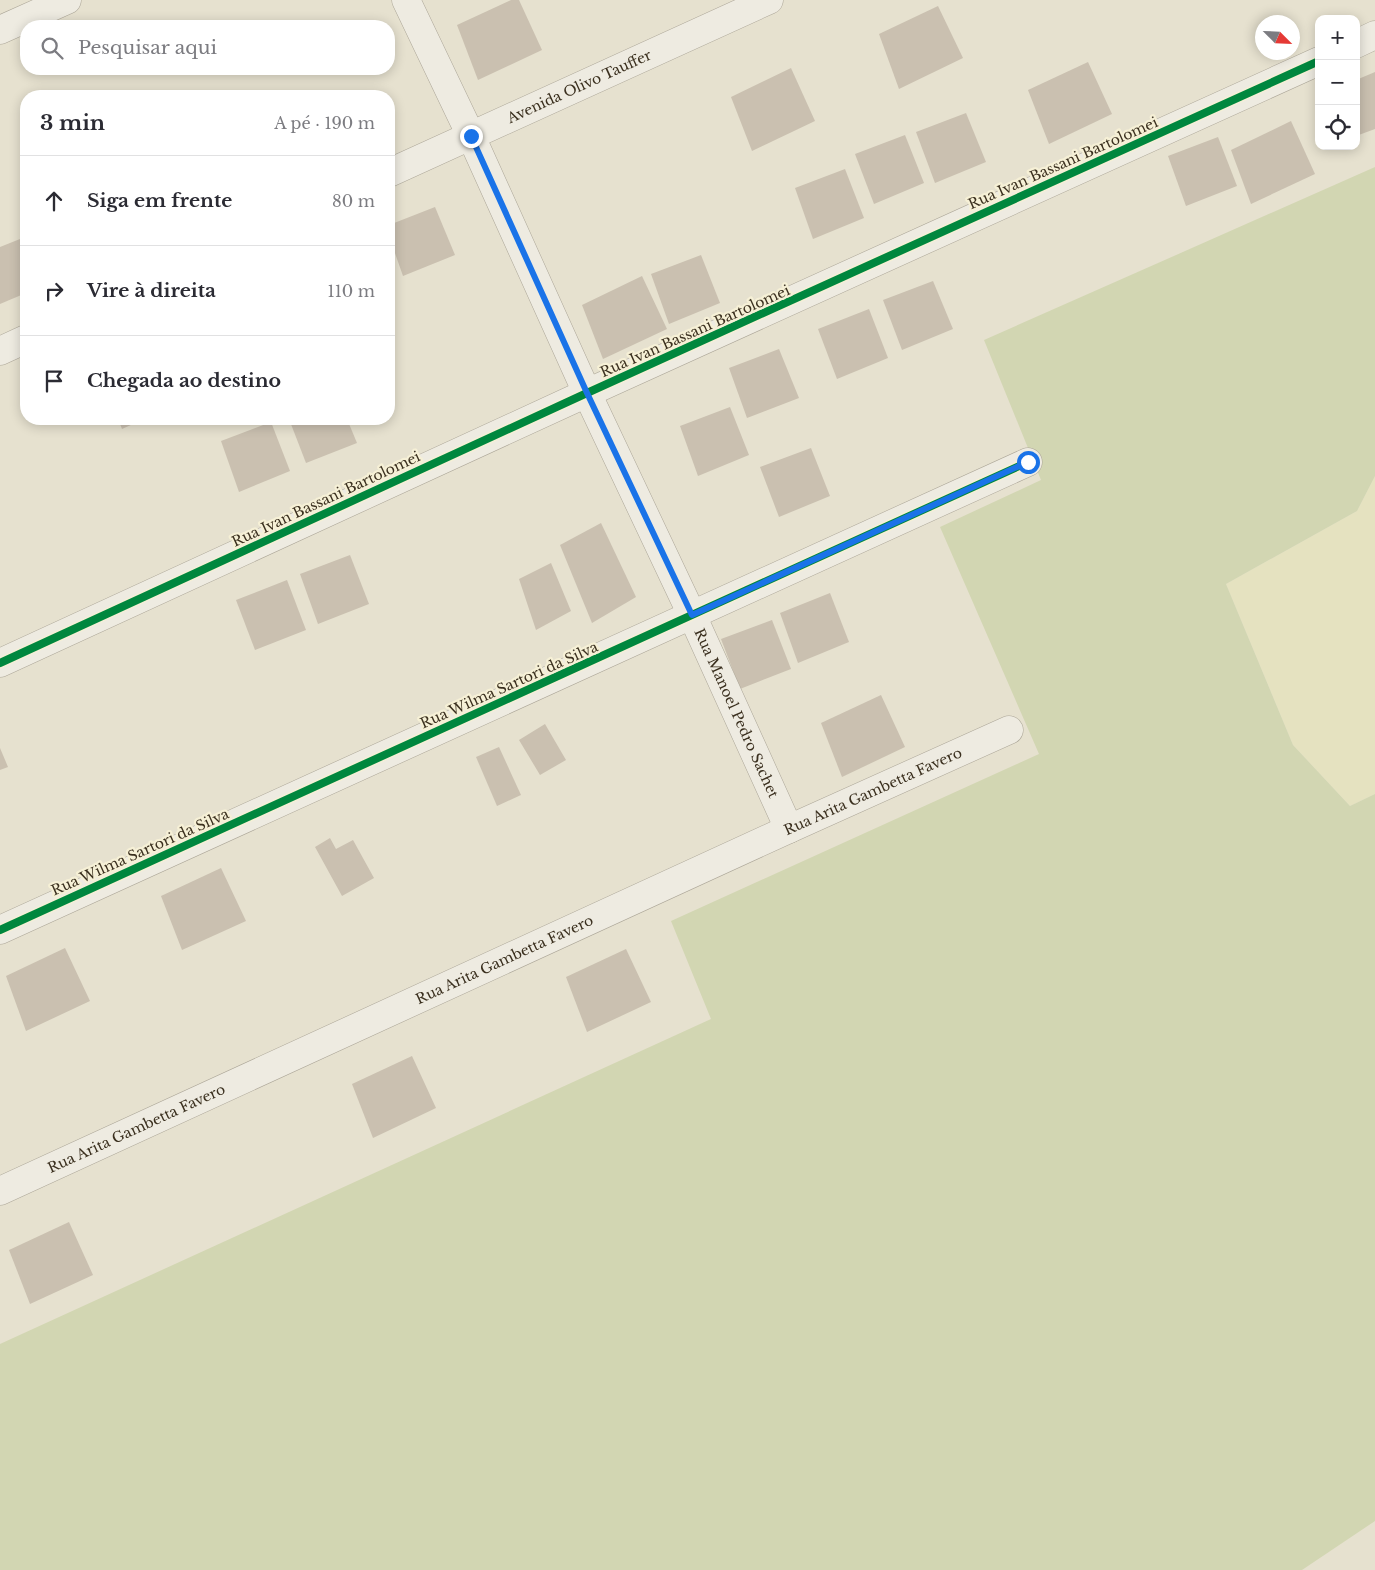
<!DOCTYPE html>
<html lang="pt">
<head>
<meta charset="utf-8">
<style>
	body { margin:0; font-family:"Libre Baskerville",serif; background:#f2f2f3; color:#2b2b33 }
	.controls { position:absolute; right:15px; top:15px; display:grid; overflow:hidden; border-radius:10px; box-shadow:0 2px 12px #0003 }
	.controls button { width:45px; height:45px; display:grid; place-items:center; padding:0; border:0; border-bottom:1px solid #e1e1e2; background:#fff; color:#2b2b33; font:25px sans-serif }
	.compass { position:absolute; left:1255px; top:15px; width:45px; height:45px; border-radius:50%; background:#fff; box-shadow:0 2px 12px #0003; rotate:114deg }
	.stop { position:absolute; width:15px; height:15px; margin:-11px; border:4px solid #1a73e8; border-radius:50%; background:#fff }
	.stop.end { background:#1a73e8; border-color:#fff; box-shadow:0 1px 5px #0008 }
	.list { margin:0; padding:0; list-style:none }
	h2 { display:flex; justify-content:space-between; align-items:center; height:65px; margin:0; padding:0 20px; font-size:21px }
	h2 small { font-size:16px; font-weight:400; color:#7c7c81 }
	.list li { display:grid; grid-template-columns:32px 1fr auto; gap:15px; align-items:center; box-sizing:border-box; height:90px; padding:0 20px; border-top:1px solid #e1e1e2 }
	.list b { display:block; font-size:19px; white-space:nowrap }
	.list em { font-size:16px; font-style:normal; color:#7c7c81 }
	.icon { flex:none; width:28px; height:28px; fill:none; stroke:currentColor; stroke-width:2; stroke-linecap:round; stroke-linejoin:round }
	.map { position:relative; flex:none; width:1375px; height:1570px; overflow:hidden }
	.search { position:absolute; background:#fff; box-shadow:0 2px 12px #0003; left:20px; top:20px; width:375px; height:55px; display:flex; align-items:center; gap:12px; box-sizing:border-box; padding:0 18px; border-radius:20px; color:#7c7c81; font-size:19px }
	.panel { position:absolute; background:#fff; box-shadow:0 2px 12px #0003; left:20px; top:90px; width:375px; height:335px; border-radius:20px }
	.map>svg:first-child { display:block }
	.farmland { fill:#e5e2c0 }
	.green { fill:#d2d6b2 }
	.building { fill:#cac0b0 }
	.lines { fill:none; stroke-linecap:round; stroke-linejoin:round }
	.minor-casing { stroke:#aca698; stroke-width:29 }
	.minor { stroke:#eeebe1; stroke-width:28 }
	.cycleway-casing { stroke:#f6f0d6; stroke-width:11 }
	.cycleway { stroke:#00873e; stroke-width:8 }
	.route { stroke:#1a73e8; stroke-width:6 }
	.labels { text-anchor:middle; dominant-baseline:central; stroke-width:4.5; stroke-linejoin:round; paint-order:stroke }
	.street-label { font-size:14px; fill:#3b301f; stroke:#f6f0d6 }
</style>
</head>
<body>
<div class="map">
<svg width="1375" height="1570" viewBox="0 0 1375 1570">
	<rect width="100%" height="100%" fill="#e6e1cf"/>
	<path class="farmland" d="M1375 476V794L1350 806 1293 745 1226 584 1357 511Z"/>
	<path class="green" d="M1375 167V476L1357 511 1226 584 1293 745 1350 806 1375 794V1521L1302 1570H0V1344L711 1019 671 921 1039 754 940 527 1041 480 984 340Z"/>
	<g class="building">
		<path d="M511 0H519L542 50 478 80 457 25Z"/>
		<path d="M938 6 963 58 899 89 879 34Z"/>
		<path d="M1088 62 1112 114 1049 144 1028 90Z"/>
		<path d="M791 68 815 121 752 151 731 97Z"/>
		<path d="M1375 72V129L1356 136V80Z"/>
		<path d="M966 113 986 162 935 183 916 132Z"/>
		<path d="M1291 121 1315 174 1251 204 1231 150Z"/>
		<path d="M905 135 924 183 874 204 855 154Z"/>
		<path d="M1218 137 1237 186 1186 206 1168 156Z"/>
		<path d="M845 169 864 218 813 239 795 188Z"/>
		<path d="M435 207 455 255 403 276 389 236V225Z"/>
		<path d="M25 237 26 293 0 304V247Z"/>
		<path d="M701 255 720 303 669 324 651 274Z"/>
		<path d="M642 276 667 329 603 359 582 305Z"/>
		<path d="M933 281 953 329 902 350 883 300Z"/>
		<path d="M869 309 888 358 837 379 818 329Z"/>
		<path d="M779 349 799 398 747 418 729 368Z"/>
		<path d="M730 407 749 455 698 476 680 426Z"/>
		<path d="M118 419H144L122 429Z"/>
		<path d="M289 419H347L357 443 306 463Z"/>
		<path d="M271 422 290 471 239 492 221 441Z"/>
		<path d="M811 448 830 496 779 517 760 467Z"/>
		<path d="M601 523 636 597 592 623 560 545Z"/>
		<path d="M350 555 369 604 318 624 300 574Z"/>
		<path d="M551 563 571 611 536 630 519 579Z"/>
		<path d="M287 580 306 630 255 650 236 600Z"/>
		<path d="M830 593 849 642 798 663 780 613Z"/>
		<path d="M772 620 791 669 740 689 721 639Z"/>
		<path d="M881 695 905 747 842 777 821 723Z"/>
		<path d="M545 724 566 760 540 775 519 740Z"/>
		<path d="M499 747 521 795 497 806 476 757Z"/>
		<path d="M0 748 8 767 0 770Z"/>
		<path d="M330 838 336 849 353 840 374 878 342 896 315 847Z"/>
		<path d="M221 868 246 921 182 950 161 896Z"/>
		<path d="M65 948 90 1001 26 1031 6 976Z"/>
		<path d="M626 949 651 1002 587 1032 566 977Z"/>
		<path d="M412 1056 436 1108 373 1138 352 1084Z"/>
		<path d="M69 1222 93 1275 30 1304 9 1250Z"/>
	</g>
	<g class="lines">
		<g class="minor-casing">
			<g id="minor">
				<path id="s1" d="M406 0 471 136 587 393 692 615 789 829"/>
				<path d="M0 30 67 0"/>
				<path d="M1356 44 1375 35"/>
				<path id="s2" d="M389 173 769 0"/>
				<path d="M0 351 26 339"/>
				<path d="M0 663 587 393 1319 61"/>
				<path d="M0 930 1028 462"/>
				<path id="s3" d="M0 1191 789 829 1009 730"/>
			</g>
		</g>
		<use href="#minor" class="minor"/>
		<g class="cycleway-casing">
			<g id="cycleway">
				<path d="M0 663 587 393 1319 61"/>
				<path d="M0 930 1028 462"/>
			</g>
		</g>
		<use href="#cycleway" class="cycleway"/>
	</g>
	<g class="lines">
		<path class="route" d="M471 136 587 393 692 615 1028 462"/>
	</g>
	<g class="labels">
		<g class="street-label">
			<text stroke="none"><textPath href="#s2" startOffset="209">Avenida Olivo Tauffer</textPath></text>
			<text transform="translate(1063 163) rotate(-24)">Rua Ivan Bassani Bartolomei</text>
			<text transform="translate(695 331) rotate(-24)">Rua Ivan Bassani Bartolomei</text>
			<text transform="translate(326 499) rotate(-25)">Rua Ivan Bassani Bartolomei</text>
			<text transform="translate(509 685) rotate(-24)">Rua Wilma Sartori da Silva</text>
			<text stroke="none"><textPath href="#s1" startOffset="786">Rua Manoel Pedro Sachet</textPath></text>
			<text stroke="none"><textPath href="#s3" startOffset="960">Rua Arita Gambetta Favero</textPath></text>
			<text transform="translate(140 852) rotate(-24)">Rua Wilma Sartori da Silva</text>
			<text stroke="none"><textPath href="#s3" startOffset="555">Rua Arita Gambetta Favero</textPath></text>
			<text stroke="none"><textPath href="#s3" startOffset="150">Rua Arita Gambetta Favero</textPath></text>
		</g>
	</g>
</svg>
<div class="controls">
<button>+</button>
<button>−</button>
<button><svg class="icon" aria-label="locate" viewBox="0 0 24 24"><circle cx="12" cy="12" r="6"/><path d="M12 2v4M12 18v4M2 12h4M18 12h4"/></svg></button>
</div>
<svg class="compass" viewBox="-18 -18 36 36"><path d="M0-13l5 13h-10z" fill="#e53935"/><path d="M0 13l5-13h-10z" fill="#7c7c81"/></svg>
<div class="stop" style="left:1028px;top:462px"></div>
<div class="stop end" style="left:471px;top:136px"></div>
<div class="search"><svg class="icon" aria-label="search" viewBox="0 0 24 24"><circle cx="10" cy="10" r="6"/><path d="M15 15l6 6"/></svg>Pesquisar aqui</div>
<section class="panel">
<h2>3 min<small>A pé · 190 m</small></h2>
<ul class="list">
<li><svg class="icon" aria-label="ahead" viewBox="0 0 24 24"><path d="M12 20V5M6 11l6-6 6 6"/></svg><div><b>Siga em frente</b></div><em>80 m</em></li>
<li><svg class="icon" aria-label="right" viewBox="0 0 24 24"><path d="M7 20v-9h11M14 6l5 5-5 5"/></svg><div><b>Vire à direita</b></div><em>110 m</em></li>
<li><svg class="icon" aria-label="arrive" viewBox="0 0 24 24"><path d="M6 21V4h12l-3 4 3 4H6"/></svg><div><b>Chegada ao destino</b></div></li>
</ul>
</section>
</div>
</body>
</html>
